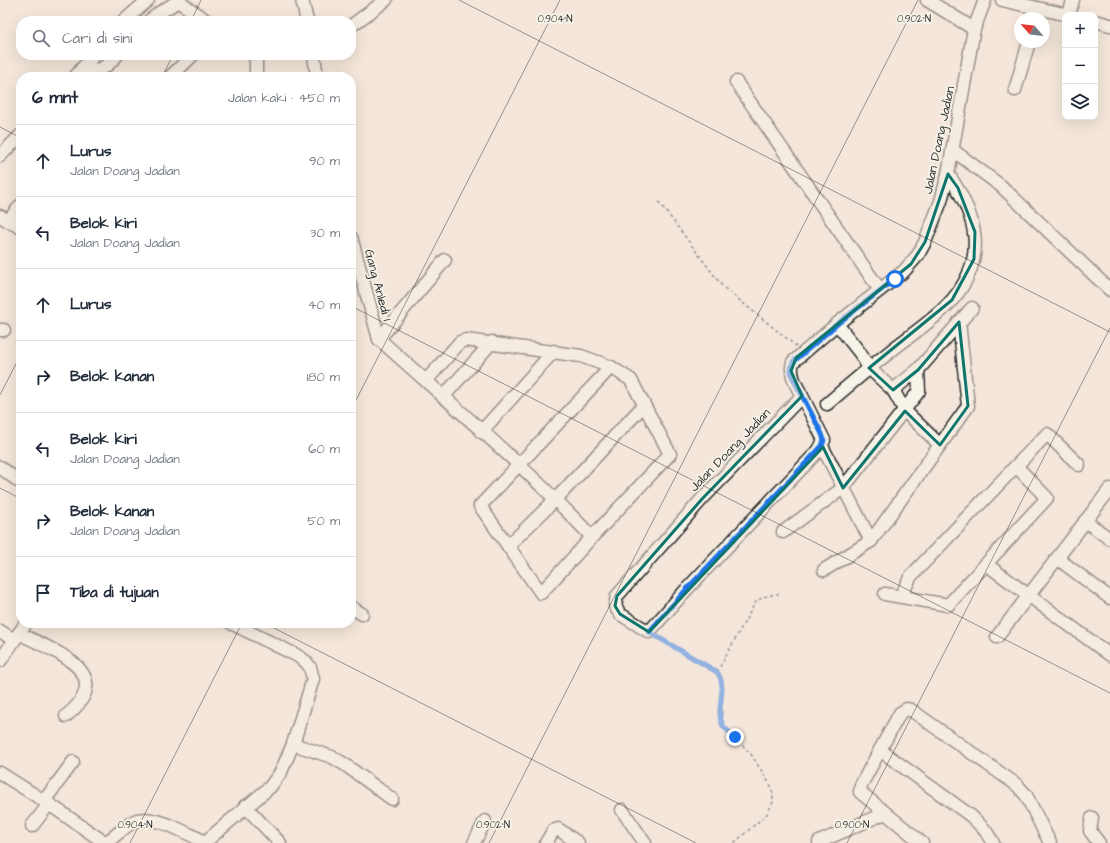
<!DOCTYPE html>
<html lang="id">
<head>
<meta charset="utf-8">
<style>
	body { margin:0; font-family:"Architects Daughter",sans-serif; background:#f2f2f3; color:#1f2937 }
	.controls { position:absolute; right:12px; top:12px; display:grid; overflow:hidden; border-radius:8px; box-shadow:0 4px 16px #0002 }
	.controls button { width:36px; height:36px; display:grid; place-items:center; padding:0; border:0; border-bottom:1px solid #e0e1e3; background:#fff; color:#1f2937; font:20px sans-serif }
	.compass { position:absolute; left:1014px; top:12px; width:36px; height:36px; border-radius:50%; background:#fff; box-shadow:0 4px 16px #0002; rotate:297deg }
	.stop { position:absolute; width:12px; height:12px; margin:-9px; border:3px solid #1a73e8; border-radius:50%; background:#fff }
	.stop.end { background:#1a73e8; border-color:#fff; box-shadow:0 1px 4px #0008 }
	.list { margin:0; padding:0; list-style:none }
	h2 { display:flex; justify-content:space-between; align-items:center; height:52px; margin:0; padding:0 16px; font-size:17px }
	h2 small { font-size:13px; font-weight:400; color:#747a83 }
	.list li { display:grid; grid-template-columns:26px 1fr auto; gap:12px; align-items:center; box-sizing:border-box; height:72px; padding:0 16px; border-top:1px solid #e0e1e3 }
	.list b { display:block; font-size:15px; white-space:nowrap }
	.list p { margin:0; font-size:13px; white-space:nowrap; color:#747a83 }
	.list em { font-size:13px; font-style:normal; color:#747a83 }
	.icon { flex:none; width:22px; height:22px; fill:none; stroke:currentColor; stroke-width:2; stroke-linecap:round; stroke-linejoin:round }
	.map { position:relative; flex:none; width:1110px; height:843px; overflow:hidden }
	.search { position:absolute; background:#fff; box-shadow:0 4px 16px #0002; left:16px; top:16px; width:340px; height:44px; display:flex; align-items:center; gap:10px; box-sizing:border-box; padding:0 14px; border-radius:16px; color:#747a83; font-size:15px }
	.panel { position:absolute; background:#fff; box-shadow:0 4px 16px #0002; left:16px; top:72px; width:340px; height:556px; border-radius:16px }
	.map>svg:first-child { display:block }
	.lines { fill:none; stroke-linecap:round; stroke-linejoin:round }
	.minor-casing { stroke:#2b2b2b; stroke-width:15 }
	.path { stroke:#2b2b2b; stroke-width:1.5; stroke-dasharray:3 3; stroke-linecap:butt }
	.minor { stroke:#f7f3e8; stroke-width:12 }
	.route { stroke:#1a73e8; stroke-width:5 }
	.marked { fill:none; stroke:#0f766e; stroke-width:3; stroke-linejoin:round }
	.ticks { fill:none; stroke:#2b2b2b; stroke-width:1; stroke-opacity:0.45 }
	.labels { text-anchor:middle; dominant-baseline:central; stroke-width:3.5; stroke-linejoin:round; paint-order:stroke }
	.street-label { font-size:13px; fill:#2b2b2b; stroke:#f7f3e8 }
	.ticks-label { font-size:10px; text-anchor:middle; fill:#2b2b2b; stroke:#f7f3e8; stroke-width:3.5; stroke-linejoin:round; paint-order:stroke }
</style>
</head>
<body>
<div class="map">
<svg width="1110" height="843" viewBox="0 0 1110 843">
	<rect width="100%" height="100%" fill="#f4e6da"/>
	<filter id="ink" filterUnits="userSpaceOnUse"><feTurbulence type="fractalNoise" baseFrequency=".025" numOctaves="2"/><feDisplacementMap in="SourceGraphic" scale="8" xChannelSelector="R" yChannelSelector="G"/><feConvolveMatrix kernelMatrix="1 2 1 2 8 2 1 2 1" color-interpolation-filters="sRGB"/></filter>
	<g filter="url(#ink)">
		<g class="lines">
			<g class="minor-casing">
				<g id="minor">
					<path d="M302 0 307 21"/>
					<path d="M927 0 974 29"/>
					<path d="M1002 0 1068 15"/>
					<path d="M178 1 207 21"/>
					<path d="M1069 15 1073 0"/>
					<path d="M124 21 148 0"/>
					<path d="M149 21 159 13 180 0"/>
					<path d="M1095 21 1110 25"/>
					<path d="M351 26 386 0"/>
					<path d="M253 55 256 59V77"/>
					<path d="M314 55 317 77"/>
					<path d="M82 68C101 72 105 69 117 55"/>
					<path d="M75 77 94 55"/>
					<path d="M170 77 193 55"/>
					<path d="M736 82 880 290"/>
					<path d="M1015 90 1029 42"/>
					<path d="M954 151 1001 186 1110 290"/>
					<path d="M0 156 21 135"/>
					<path d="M0 216 21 228"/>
					<path d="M8 221 21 205"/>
					<path d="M351 237 379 339"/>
					<path d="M837 324 860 353 869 368 893 390 905 411 940 445"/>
					<path d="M0 330H4"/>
					<path d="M379 339C451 404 526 467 592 537L670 454 631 380 611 367 581 356 466 340 460 342 426 381"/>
					<path d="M379 339 445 260"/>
					<path d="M893 390 918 370 972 308"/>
					<path d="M802 396 824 440 819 450 686 590 649 632 620 614 615 606 617 596 702 499 802 396C796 385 789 374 793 362L837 324 904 271 918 255 925 242 941 201 948 174 974 29 985 0"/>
					<path d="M443 397 492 342"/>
					<path d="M827 404C850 384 873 365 897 346 915 332 939 316 953 299 988 257 977 216 948 174"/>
					<path d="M481 432 554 351"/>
					<path d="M822 446 871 541"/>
					<path d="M1016 466 1047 434 1079 465"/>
					<path d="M0 467 21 483"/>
					<path d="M1085 521 1110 539"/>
					<path d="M783 532 843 488 919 391 918 370"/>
					<path d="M592 537 541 593 480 506 611 367"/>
					<path d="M508 546 556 499 644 405"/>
					<path d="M1057 558 1110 598"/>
					<path d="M986 564 1110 655"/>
					<path d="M824 570 871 541 968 406 959 322"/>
					<path d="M885 594 948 605 1047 498 1016 466 911 576 901 596"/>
					<path d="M351 607 362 614"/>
					<path d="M0 631 14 640"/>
					<path d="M19 633C52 651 120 672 66 716"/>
					<path d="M997 637 1110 489"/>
					<path d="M0 661 26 623"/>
					<path d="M293 744 332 757 344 764 392 799"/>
					<path d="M880 750 971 816 985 830 993 843"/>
					<path d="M0 773 49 804 101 840 106 842C117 836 126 824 137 820 156 815 188 834 205 842"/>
					<path d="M44 801 73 762"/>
					<path d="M245 806 280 843"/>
					<path d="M622 810 645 843"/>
					<path d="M1092 818 1090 831 1099 843"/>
					<path d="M32 826 49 804"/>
					<path d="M819 842 885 813"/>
					<path d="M204 843 270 787 281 772 293 744 313 679 310 667 305 661 296 655 231 623"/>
					<path d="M474 843 485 821"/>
					<path d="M546 843 553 831 558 829 578 843"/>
					<path d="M922 843 860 792 861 785 900 713 907 709 911 710 1017 785 1026 795 1050 843"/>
				</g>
			</g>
			<g class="path">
				<path d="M659 202 723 287 796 346"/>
				<path d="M659 638 717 672 722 682 721 715 723 726 751 754 771 786 773 794V802L767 814 734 843"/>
				<path d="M717 672 755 603 763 597 781 593"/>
			</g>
			<use href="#minor" class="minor"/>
		</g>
	</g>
	<g class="lines" filter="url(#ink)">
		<path class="route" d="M735 737C731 733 726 730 723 726 714 709 729 688 717 672L649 632 686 590 822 446 824 440 822 434 792 376 791 371 793 362 837 324 895 279"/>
	</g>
	<path d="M0 0H1110V843H0ZM948 174 958 188 975 232 974 259 952 300 869 368 893 390 918 370 959 322 968 406 940 445 905 411 843 488 823 447 649 632 620 614 615 606 617 596 702 499 802 396 791 371 796 358 911 264 925 242Z" fill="#f4e6da" fill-opacity=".55" fill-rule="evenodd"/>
	<path class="marked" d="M948 174 958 188 975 232 974 259 952 300 869 368 893 390 918 370 959 322 968 406 940 445 905 411 843 488 823 447 649 632 620 614 615 606 617 596 702 499 802 396 791 371 796 358 911 264 925 242Z"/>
	<path class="ticks" d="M459 0 1110 332M191 21 201 0M162 77 173 55M0 127 21 138M351 306 1110 693M0 395 21 354M351 410 560 0M0 488 21 499M264 623 696 843M130 843 242 623M489 843 918 0M847 843 1110 328"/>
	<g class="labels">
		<g class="street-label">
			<text transform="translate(939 140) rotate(-78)">Jalan Doang Jadian</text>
			<text transform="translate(378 285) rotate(75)">Gang Anledi 1</text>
			<text transform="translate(730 450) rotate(-46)">Jalan Doang Jadian</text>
		</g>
	</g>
	<g class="ticks-label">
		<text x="555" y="22">0.904°N</text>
		<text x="914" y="22">0.902°N</text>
		<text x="135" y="828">0.904°N</text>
		<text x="493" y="828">0.902°N</text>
		<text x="852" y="828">0.900°N</text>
	</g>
</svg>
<div class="controls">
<button>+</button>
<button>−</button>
<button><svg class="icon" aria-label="layers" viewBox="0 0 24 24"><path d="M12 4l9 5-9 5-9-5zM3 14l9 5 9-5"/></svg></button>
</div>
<svg class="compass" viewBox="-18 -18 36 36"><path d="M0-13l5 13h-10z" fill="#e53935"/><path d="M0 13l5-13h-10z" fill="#747a83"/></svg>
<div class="stop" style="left:895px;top:279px"></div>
<div class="stop end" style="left:735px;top:737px"></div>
<div class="search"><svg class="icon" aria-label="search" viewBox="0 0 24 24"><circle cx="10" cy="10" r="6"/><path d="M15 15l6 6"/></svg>Cari di sini</div>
<section class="panel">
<h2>6 mnt<small>Jalan kaki · 450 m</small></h2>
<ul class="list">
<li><svg class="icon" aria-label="ahead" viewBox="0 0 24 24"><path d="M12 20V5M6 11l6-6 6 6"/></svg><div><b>Lurus</b><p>Jalan Doang Jadian</p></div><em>90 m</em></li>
<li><svg class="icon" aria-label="left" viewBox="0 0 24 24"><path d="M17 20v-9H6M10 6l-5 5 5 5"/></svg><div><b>Belok kiri</b><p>Jalan Doang Jadian</p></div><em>30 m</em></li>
<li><svg class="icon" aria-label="ahead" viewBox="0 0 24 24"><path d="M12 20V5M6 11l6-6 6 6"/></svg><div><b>Lurus</b></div><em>40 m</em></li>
<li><svg class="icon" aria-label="right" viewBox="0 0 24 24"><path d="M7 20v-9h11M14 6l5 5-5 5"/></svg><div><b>Belok kanan</b></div><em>180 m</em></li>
<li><svg class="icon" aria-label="left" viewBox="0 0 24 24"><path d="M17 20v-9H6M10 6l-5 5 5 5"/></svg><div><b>Belok kiri</b><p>Jalan Doang Jadian</p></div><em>60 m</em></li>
<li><svg class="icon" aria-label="right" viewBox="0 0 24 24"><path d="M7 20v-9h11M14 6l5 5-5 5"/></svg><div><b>Belok kanan</b><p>Jalan Doang Jadian</p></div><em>50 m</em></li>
<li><svg class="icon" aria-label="arrive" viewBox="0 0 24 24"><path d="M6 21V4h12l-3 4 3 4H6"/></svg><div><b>Tiba di tujuan</b></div></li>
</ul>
</section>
</div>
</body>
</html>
